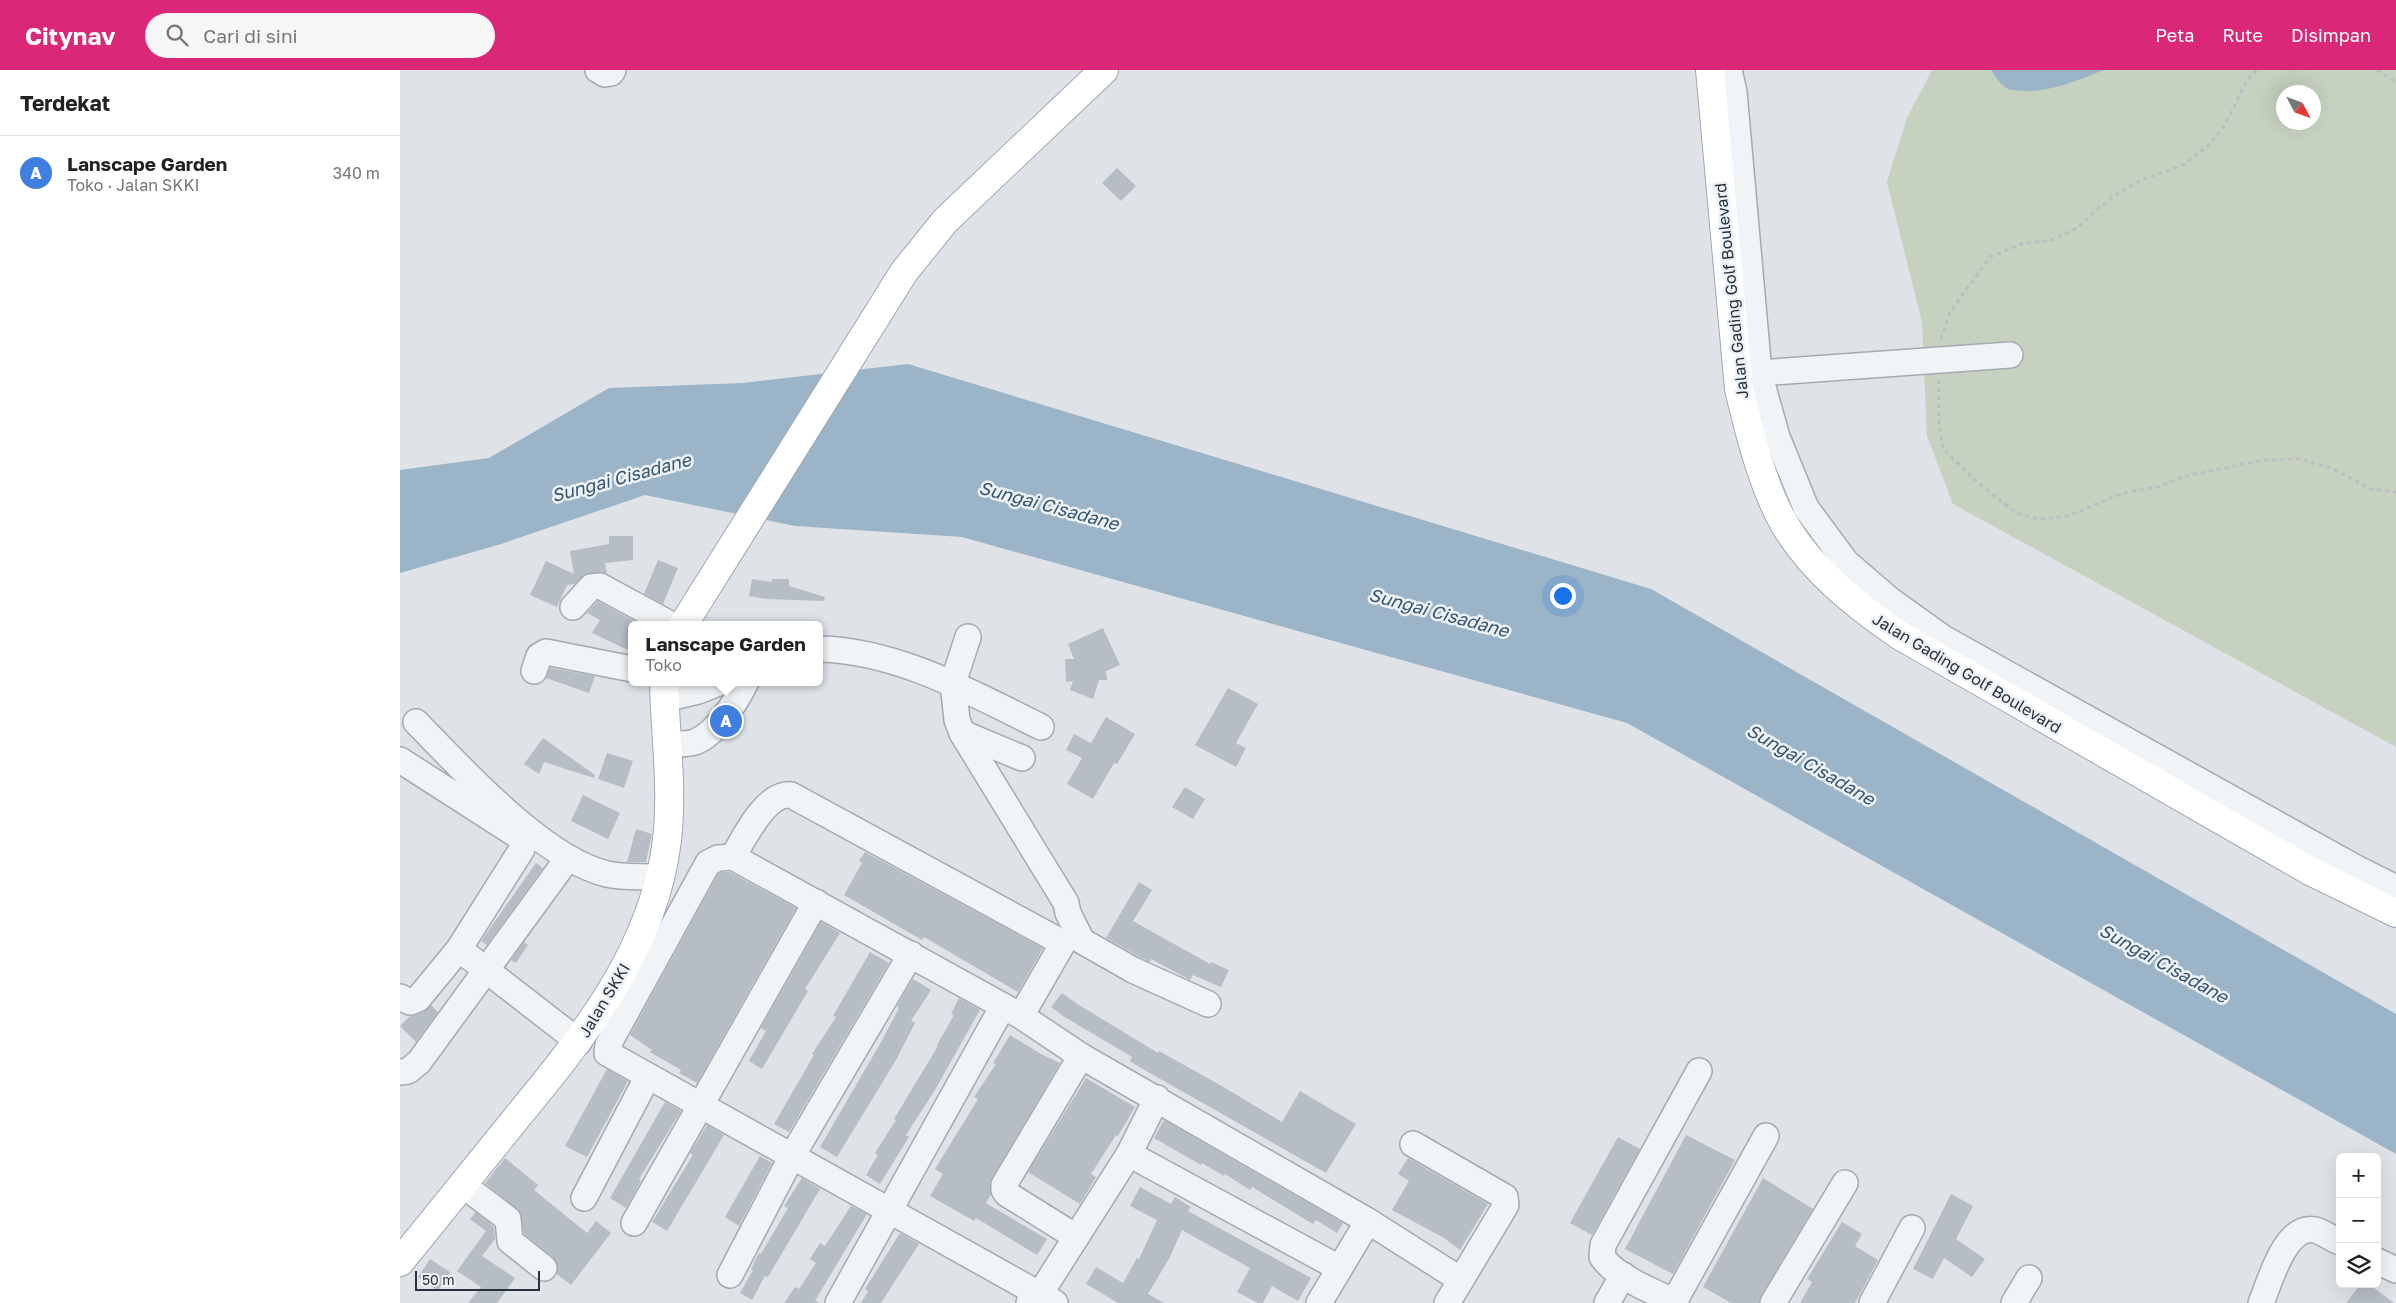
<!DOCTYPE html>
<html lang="id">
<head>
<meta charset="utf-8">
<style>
	body { margin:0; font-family:"Golos Text",sans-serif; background:#f6f6f6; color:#222 }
	.controls { position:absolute; right:15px; bottom:15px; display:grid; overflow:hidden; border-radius:8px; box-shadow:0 5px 20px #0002 }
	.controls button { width:45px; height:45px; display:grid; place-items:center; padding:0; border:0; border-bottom:1px solid #e0e0e0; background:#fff; color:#222; font:25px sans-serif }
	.compass { position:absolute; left:1876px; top:15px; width:45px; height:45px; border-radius:50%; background:#fff; box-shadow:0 5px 20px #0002; rotate:131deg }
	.scale { position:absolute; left:15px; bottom:12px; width:125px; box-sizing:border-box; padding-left:5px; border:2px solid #28323e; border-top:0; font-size:14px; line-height:18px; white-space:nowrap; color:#28323e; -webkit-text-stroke:4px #eef2f5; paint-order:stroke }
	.you { position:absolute; left:1162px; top:525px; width:18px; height:18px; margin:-12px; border:4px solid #fff; border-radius:50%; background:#1a73e8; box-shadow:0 0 0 8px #1a73e833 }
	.badge { display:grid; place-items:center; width:32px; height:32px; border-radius:50%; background:#db2777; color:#fff; font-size:16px; font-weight:700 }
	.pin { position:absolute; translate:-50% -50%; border:2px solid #fff; box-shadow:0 1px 5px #0006 }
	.popup { position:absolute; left:228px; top:551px; width:195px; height:65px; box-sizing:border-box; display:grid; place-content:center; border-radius:8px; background:#fff; filter:drop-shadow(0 1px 4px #0005); font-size:16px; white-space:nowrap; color:#767676 }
	.popup b { font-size:19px; color:#222 }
	.popup::after { content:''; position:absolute; left:50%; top:100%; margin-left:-10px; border:10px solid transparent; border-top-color:#fff }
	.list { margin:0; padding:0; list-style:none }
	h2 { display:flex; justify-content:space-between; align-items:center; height:65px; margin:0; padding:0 20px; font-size:21px }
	h2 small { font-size:16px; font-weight:400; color:#767676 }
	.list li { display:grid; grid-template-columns:32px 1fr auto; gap:15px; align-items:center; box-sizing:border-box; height:75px; padding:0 20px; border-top:1px solid #e0e0e0 }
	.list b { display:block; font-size:19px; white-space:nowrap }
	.list p { margin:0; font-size:16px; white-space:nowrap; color:#767676 }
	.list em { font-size:16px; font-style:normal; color:#767676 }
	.icon { flex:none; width:28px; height:28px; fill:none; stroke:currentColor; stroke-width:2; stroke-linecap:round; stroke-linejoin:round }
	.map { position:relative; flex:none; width:1996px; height:1233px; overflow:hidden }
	header { display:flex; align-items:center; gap:30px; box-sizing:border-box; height:70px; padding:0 25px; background:#db2777; color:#fff }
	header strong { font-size:24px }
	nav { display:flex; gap:28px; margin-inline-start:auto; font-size:18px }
	.search { width:350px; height:45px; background:#f6f6f6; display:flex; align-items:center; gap:12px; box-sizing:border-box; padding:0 18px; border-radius:28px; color:#767676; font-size:19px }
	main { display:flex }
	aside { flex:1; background:#fff }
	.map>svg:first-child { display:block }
	.green { fill:#c6d1c0; fill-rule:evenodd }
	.water { fill:#9bb4c7 }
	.building { fill:#b6bdc4 }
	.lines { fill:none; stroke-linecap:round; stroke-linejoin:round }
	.minor-casing { stroke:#a4aab2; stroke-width:28 }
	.major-casing { stroke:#9fa8b3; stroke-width:30 }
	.path { stroke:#b9bec2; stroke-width:3; stroke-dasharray:4 4; stroke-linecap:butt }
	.minor { stroke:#f1f4f6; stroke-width:25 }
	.major { stroke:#fff; stroke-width:28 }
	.labels { text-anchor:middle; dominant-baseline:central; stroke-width:5; stroke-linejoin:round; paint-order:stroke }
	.street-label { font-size:16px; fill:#28323e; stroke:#eef2f5 }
	.water-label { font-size:18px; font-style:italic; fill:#345471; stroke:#eef2f5 }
</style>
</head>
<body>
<header>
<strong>Citynav</strong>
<div class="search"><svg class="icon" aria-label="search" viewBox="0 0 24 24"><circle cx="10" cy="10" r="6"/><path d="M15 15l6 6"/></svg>Cari di sini</div>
<nav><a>Peta</a><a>Rute</a><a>Disimpan</a></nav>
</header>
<main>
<aside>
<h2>Terdekat<small></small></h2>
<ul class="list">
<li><span class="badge" style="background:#3f7fe0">A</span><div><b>Lanscape Garden</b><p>Toko · Jalan SKKI</p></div><em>340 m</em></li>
</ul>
</aside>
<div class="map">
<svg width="1996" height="1233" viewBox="0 0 1996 1233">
	<rect width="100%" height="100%" fill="#dfe3e8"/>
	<path class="green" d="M1532 0H1996V677L1553 434 1527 366 1522 252 1487 112 1507 48ZM1884 22H1914V52H1884Z"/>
	<g class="water">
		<path d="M1591 0H1704C1676 11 1644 25 1613 20 1603 19 1596 8 1591 0Z"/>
		<path d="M508 294 1251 519 1996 944V1084L1227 653 562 467 395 456 245 425 101 474 0 503V400L89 388 209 318 343 313Z"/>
	</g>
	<g class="building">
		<path d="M717 98 736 116 721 131 702 113Z"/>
		<path d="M209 466H233V490L205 493 207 503H189L174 514 167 515 157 537 130 525 146 491 174 504 170 481 209 474Z"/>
		<path d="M258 490 278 498 263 534 244 524Z"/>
		<path d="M352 509 372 512V509H389V516L425 527 424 531 366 529 349 526Z"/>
		<path d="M198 531 241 555H232V582L192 563 200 550 187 543Z"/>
		<path d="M703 558 720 595 706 601 707 610H699L693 629 670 620 673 611 666 612 665 589H674L668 574Z"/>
		<path d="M150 598 195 606 189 623 146 608Z"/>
		<path d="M828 618 858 634 836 673 846 678 836 697 795 675Z"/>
		<path d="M706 647 735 664 717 694 714 693 693 729 667 714 682 688 666 680 674 664 691 673Z"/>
		<path d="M143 668 195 705 194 708 144 692 139 704 124 694Z"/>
		<path d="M207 683 233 691 224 718 198 709Z"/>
		<path d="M785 717 805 729 793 749 772 737Z"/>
		<path d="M183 725 220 743 208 769 171 751Z"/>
		<path d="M236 759 252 764 246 792H227Z"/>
		<path d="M465 782 643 878 618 922 524 867 522 870 444 825 462 793 459 791Z"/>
		<path d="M136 793 143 798 87 875 81 871Z"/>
		<path d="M322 802H330L396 838 297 1013 279 1003 281 1000 250 982 252 980 230 965 318 804Z"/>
		<path d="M739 812 752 820 733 851 810 894 811 892 829 900 821 917 793 905 790 910 751 889 749 892 740 887 706 868Z"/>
		<path d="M421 852 440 863 405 919 408 921 362 999 349 991 366 961 361 958Z"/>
		<path d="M124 872 128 875 116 893 111 890Z"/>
		<path d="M470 882 489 893 389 1062 374 1054 414 985 412 984 436 947 433 946Z"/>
		<path d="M513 909 531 920 511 951 515 953 496 990 437 1087 420 1077 480 974 499 938 497 936Z"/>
		<path d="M662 923 679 935 758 983 759 981 820 1015 882 1052 900 1021 956 1054 926 1103 741 998 730 991 732 987 663 946 651 937Z"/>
		<path d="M559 928 580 940 535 1020 506 1065 509 1067 480 1114 466 1105 478 1085 475 1083 496 1050 494 1049 538 976 537 975 554 945 551 944Z"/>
		<path d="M31 935 38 942 16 972 0 956 10 946 23 942Z"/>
		<path d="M610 965 641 984 660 993 592 1108 591 1124 586 1133 647 1169 637 1185 576 1148 574 1151 530 1126 543 1104 535 1099 578 1029 574 1027 596 994 593 993Z"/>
		<path d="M207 999 228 1011 187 1087 165 1076Z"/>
		<path d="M686 1008 735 1037 718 1066 716 1065 691 1104 696 1107 680 1134 628 1102Z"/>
		<path d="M265 1032 281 1041 239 1109 241 1111 226 1138 210 1128Z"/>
		<path d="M764 1050 943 1153 937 1163 916 1150 913 1154 852 1117 850 1120 825 1104 824 1106 802 1093 801 1095 754 1068Z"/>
		<path d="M307 1055 324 1065 267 1161 252 1152 293 1085 290 1083Z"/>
		<path d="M1286 1065 1335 1090 1273 1204 1225 1179Z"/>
		<path d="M1218 1067 1240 1079 1192 1165 1170 1153Z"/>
		<path d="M360 1086 372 1093 339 1156 325 1147Z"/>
		<path d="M105 1088 138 1115 134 1120 187 1163 196 1151 211 1163 171 1215 157 1204V1193L153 1187 124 1164 120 1142 85 1113Z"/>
		<path d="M1008 1088 1088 1134 1060 1180 1044 1168 992 1140 1009 1111 998 1104Z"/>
		<path d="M402 1108 420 1119 368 1207 365 1206 352 1230 340 1223 353 1200 351 1199 359 1183 361 1184 388 1138 384 1136Z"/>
		<path d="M1363 1108 1413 1139 1361 1226 1359 1233H1331L1303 1217Z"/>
		<path d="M740 1117 771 1134 775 1127 791 1137 788 1141 911 1208 898 1231 872 1216 863 1233H858L837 1222 850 1198 782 1160 770 1187 748 1224 764 1233H718L686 1214 696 1197 723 1213 737 1188 739 1189 757 1150 730 1136Z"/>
		<path d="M1551 1124 1573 1136 1556 1169 1585 1189 1572 1207 1544 1188 1533 1209 1513 1199Z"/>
		<path d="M451 1136 467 1144 422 1219 415 1231 419 1233H384L395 1217 399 1219 416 1193 410 1189 420 1173 425 1176Z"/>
		<path d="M76 1142 94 1157 95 1169 82 1186 115 1208 97 1233H68L81 1217 57 1201 86 1161 70 1149Z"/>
		<path d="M1442 1152 1462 1164 1455 1176 1478 1190 1455 1233H1400L1412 1212 1407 1209Z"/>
		<path d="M500 1163 519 1174 481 1233H461L468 1221 465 1219Z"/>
		<path d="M30 1189 50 1202 38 1221 18 1207Z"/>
		<path d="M1961 1214H1969L1994 1233H1946Z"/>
	</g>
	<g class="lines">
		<g class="minor-casing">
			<g id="minor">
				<path d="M198 0 205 4 211 3 213 0"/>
				<path d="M1329 0 1334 22 1359 303 1377 367 1406 438 1446 492 1490 530 1543 568 1956 798 1996 818"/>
				<path d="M1359 303 1610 285"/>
				<path d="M173 537 191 517 200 516 272 555"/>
				<path d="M568 567 553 613 557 650 562 663 666 833 668 843 682 871 733 900 808 934"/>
				<path d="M420 579C499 581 572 623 641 657"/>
				<path d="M134 601 139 586 146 582 232 599"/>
				<path d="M264 629 298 621 321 612"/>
				<path d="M16 652C62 699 143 789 207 804 223 808 243 806 260 807"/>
				<path d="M562 663 622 688"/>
				<path d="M267 674C276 674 286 675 295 672 316 664 336 632 346 612"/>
				<path d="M0 690 120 767 124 773 122 779 59 879"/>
				<path d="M333 787 318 788 308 793 208 975 207 983 655 1233"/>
				<path d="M0 927 10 932 18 929 59 879 179 972"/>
				<path d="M621 946 663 873 391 725C366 722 344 768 333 787L621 946 681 986 968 1151 1061 1210 1047 1233"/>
				<path d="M0 1002 8 1001 19 992 168 788"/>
				<path d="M1013 1074 1105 1127 1106 1135 1061 1210"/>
				<path d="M729 1084 939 1198"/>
				<path d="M63 1115 108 1149 110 1171 144 1198"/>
				<path d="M184 1128 248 1006"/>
				<path d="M234 1153 416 832"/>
				<path d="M676 1167 607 1124 604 1120V1115L681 986"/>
				<path d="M1977 1191 1996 1200"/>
				<path d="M330 1205 392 1086 511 884"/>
				<path d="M1274 1232 1366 1066"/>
				<path d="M438 1233 603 936"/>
				<path d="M629 1233 640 1224 729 1084 757 1028"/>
				<path d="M919 1233 968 1151"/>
				<path d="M1207 1233 1223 1205"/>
				<path d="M1276 1233C1252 1220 1218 1209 1202 1187L1203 1175 1299 1001"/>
				<path d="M1373 1233 1445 1113"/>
				<path d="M1472 1233 1512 1158"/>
				<path d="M1614 1233 1629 1208"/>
				<path d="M1861 1233C1870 1212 1885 1154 1915 1160 1923 1162 1932 1169 1940 1172"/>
			</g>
		</g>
		<g class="major-casing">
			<g id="major">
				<path d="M1310 0 1339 319C1349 361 1363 418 1385 455 1412 501 1457 536 1499 565L1910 801 1996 843"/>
				<path d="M283 555 504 202 545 151 704 0"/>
				<path d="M0 1192C38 1145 76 1098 114 1051 182 968 254 881 267 770 273 717 265 665 264 612"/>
			</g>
		</g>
		<g class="path">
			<path d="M1977 0 1996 12"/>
			<path d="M1541 269 1550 242 1590 187 1621 174 1652 170 1677 158 1712 127 1741 110 1781 96 1809 75 1825 55 1846 12 1857 0"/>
			<path d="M1539 310V351L1543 379 1581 415 1616 443 1639 449 1668 446 1723 423 1758 417 1785 406 1864 390 1900 389 1931 398 1971 419 1996 422"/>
		</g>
		<use href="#minor" class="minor"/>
		<use href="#major" class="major"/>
	</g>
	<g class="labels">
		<g class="street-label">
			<text transform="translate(1331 221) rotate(-96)">Jalan Gading Golf Boulevard</text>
			<text transform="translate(1567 603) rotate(31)">Jalan Gading Golf Boulevard</text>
			<text transform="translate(204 930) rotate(-59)">Jalan SKKI</text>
		</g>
		<g class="water-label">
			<text transform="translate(221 407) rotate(-15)">Sungai Cisadane</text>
			<text transform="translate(649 435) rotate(15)">Sungai Cisadane</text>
			<text transform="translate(1039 542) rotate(15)">Sungai Cisadane</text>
			<text transform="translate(1411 694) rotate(30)">Sungai Cisadane</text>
			<text transform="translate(1764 893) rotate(29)">Sungai Cisadane</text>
		</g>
	</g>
</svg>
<div class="controls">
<button>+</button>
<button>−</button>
<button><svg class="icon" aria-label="layers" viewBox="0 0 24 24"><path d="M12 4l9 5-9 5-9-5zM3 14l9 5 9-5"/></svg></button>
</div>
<svg class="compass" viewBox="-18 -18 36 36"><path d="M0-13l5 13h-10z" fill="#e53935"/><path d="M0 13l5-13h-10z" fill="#767676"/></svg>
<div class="scale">50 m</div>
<div class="you"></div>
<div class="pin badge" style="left:326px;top:651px;background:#3f7fe0">A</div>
<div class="popup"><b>Lanscape Garden</b>Toko</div>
</div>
</main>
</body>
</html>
